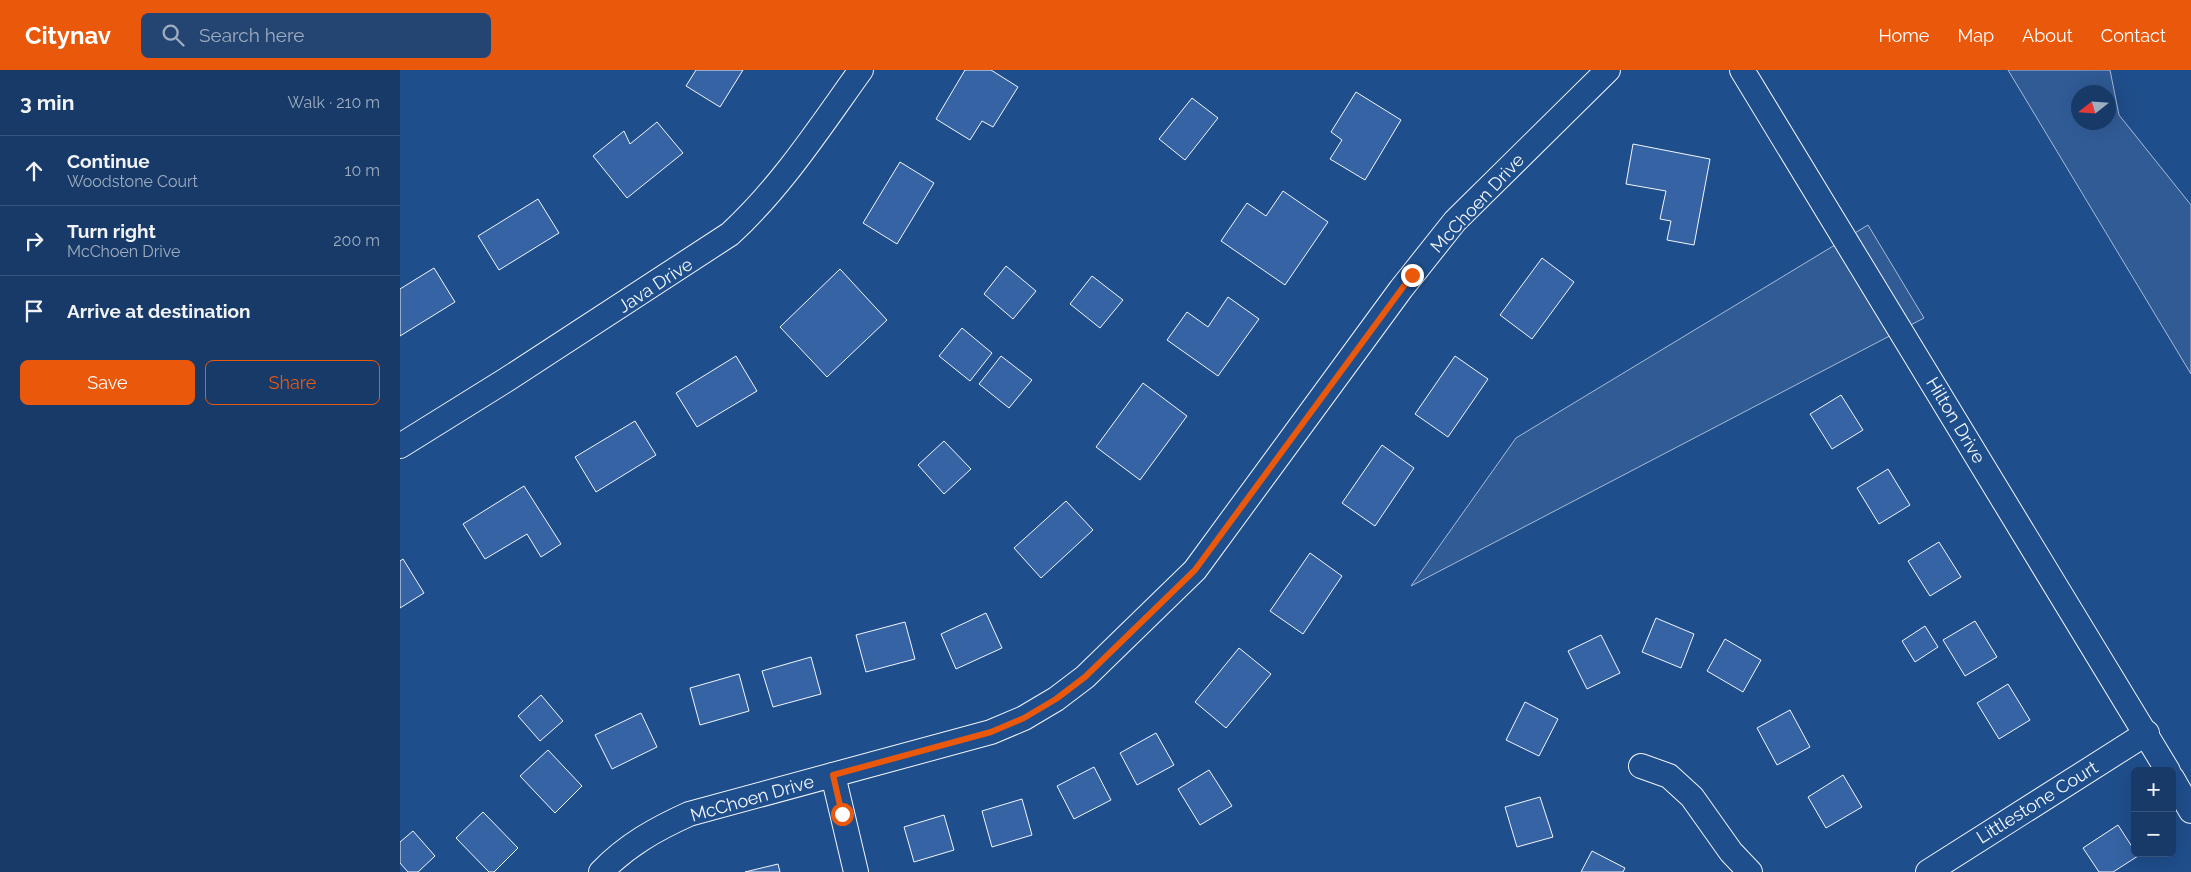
<!DOCTYPE html>
<html lang="en">
<head>
<meta charset="utf-8">
<style>
	body { margin:0; font-family:Raleway,sans-serif; background:#244571; color:#f1f3f6 }
	.controls { position:absolute; right:15px; bottom:15px; display:grid; overflow:hidden; border-radius:8px; box-shadow:0 5px 20px #0002 }
	.controls button { width:45px; height:45px; display:grid; place-items:center; padding:0; border:0; border-bottom:1px solid #36547d; background:#173a69; color:#f1f3f6; font:25px sans-serif }
	.compass { position:absolute; left:1671px; top:15px; width:45px; height:45px; border-radius:50%; background:#173a69; box-shadow:0 5px 20px #0002; rotate:253deg }
	.stop { position:absolute; width:15px; height:15px; margin:-11px; border:4px solid #ea580c; border-radius:50%; background:#fff }
	.stop.end { background:#ea580c; border-color:#fff; box-shadow:0 1px 5px #0008 }
	.list { margin:0; padding:0; list-style:none }
	h2 { display:flex; justify-content:space-between; align-items:center; height:65px; margin:0; padding:0 20px; font-size:21px }
	h2 small { font-size:16px; font-weight:400; color:#9eadc0 }
	.list li { display:grid; grid-template-columns:32px 1fr auto; gap:15px; align-items:center; box-sizing:border-box; height:70px; padding:0 20px; border-top:1px solid #36547d }
	.list b { display:block; font-size:19px; white-space:nowrap }
	.list p { margin:0; font-size:16px; white-space:nowrap; color:#9eadc0 }
	.list em { font-size:16px; font-style:normal; color:#9eadc0 }
	.actions { display:flex; gap:10px; padding:15px 20px }
	.actions a { flex:1; padding:11px 0; border:1px solid #ea580c; border-radius:8px; text-align:center; font-size:18px; color:#ea580c }
	.actions .main { background:#ea580c; color:#fff }
	.icon { flex:none; width:28px; height:28px; fill:none; stroke:currentColor; stroke-width:2; stroke-linecap:round; stroke-linejoin:round }
	.map { position:relative; flex:none; width:1791px; height:802px; overflow:hidden }
	header { display:flex; align-items:center; gap:30px; box-sizing:border-box; height:70px; padding:0 25px; background:#ea580c; color:#fff }
	header strong { font-size:24px }
	nav { display:flex; gap:28px; margin-inline-start:auto; font-size:18px }
	.search { width:350px; height:45px; background:#244571; display:flex; align-items:center; gap:12px; box-sizing:border-box; padding:0 18px; border-radius:8px; color:#9eadc0; font-size:19px }
	main { display:flex }
	aside { flex:1; background:#173a69 }
	.map>svg:first-child { display:block }
	.built { fill:#305b95; stroke:#a8bbd7; fill-rule:evenodd }
	.building { fill:#3563a3; stroke:#f2f6ff }
	.lines { fill:none; stroke-linecap:round; stroke-linejoin:round }
	.street-casing { stroke:#f2f6ff; stroke-width:26 }
	.street { stroke:#1f4e8c; stroke-width:24 }
	.route { stroke:#ea580c; stroke-width:6 }
	.labels { text-anchor:middle; dominant-baseline:central; stroke-width:4; stroke-linejoin:round; paint-order:stroke }
	.street-label { font-size:18px; fill:#f2f6ff; stroke:#1f4e8c }
</style>
</head>
<body>
<header>
<strong>Citynav</strong>
<div class="search"><svg class="icon" aria-label="search" viewBox="0 0 24 24"><circle cx="10" cy="10" r="6"/><path d="M15 15l6 6"/></svg>Search here</div>
<nav><a>Home</a><a>Map</a><a>About</a><a>Contact</a></nav>
</header>
<main>
<aside>
<h2>3 min<small>Walk · 210 m</small></h2>
<ul class="list">
<li><svg class="icon" aria-label="ahead" viewBox="0 0 24 24"><path d="M12 20V5M6 11l6-6 6 6"/></svg><div><b>Continue</b><p>Woodstone Court</p></div><em>10 m</em></li>
<li><svg class="icon" aria-label="right" viewBox="0 0 24 24"><path d="M7 20v-9h11M14 6l5 5-5 5"/></svg><div><b>Turn right</b><p>McChoen Drive</p></div><em>200 m</em></li>
<li><svg class="icon" aria-label="arrive" viewBox="0 0 24 24"><path d="M6 21V4h12l-3 4 3 4H6"/></svg><div><b>Arrive at destination</b></div></li>
</ul>
<div class="actions"><a class="main">Save</a><a>Share</a></div>
</aside>
<div class="map">
<svg width="1791" height="802" viewBox="0 0 1791 802">
	<rect width="100%" height="100%" fill="#1f4e8c"/>
	<g class="built">
		<path d="M1608 0H1710L1719 45 1791 135V304ZM1678 22H1708V52H1678Z"/>
		<path d="M1468 155 1524 248 1011 516 1116 368Z"/>
	</g>
	<g class="building">
		<path d="M296 0H343L320 37 286 16Z"/>
		<path d="M565 0H591L618 17 593 57 582 51 570 70 536 49Z"/>
		<path d="M956 22 1001 50 965 110 930 89 942 70 931 62Z"/>
		<path d="M792 28 818 48 785 90 759 69Z"/>
		<path d="M257 52 283 83 227 128 193 86 224 61 230 74Z"/>
		<path d="M1233 74 1310 89 1294 175 1267 170 1271 151 1260 149 1266 121 1226 114Z"/>
		<path d="M500 92 534 113 497 174 463 153Z"/>
		<path d="M883 121 928 152 885 215 821 171 847 133 866 146Z"/>
		<path d="M138 129 159 163 99 200 78 166Z"/>
		<path d="M1142 188 1174 212 1132 269 1100 245Z"/>
		<path d="M606 196 636 221 613 249 584 224Z"/>
		<path d="M34 198 55 232 0 266V219Z"/>
		<path d="M440 199 487 250 427 307 380 257Z"/>
		<path d="M692 206 723 230 700 258 670 234Z"/>
		<path d="M828 227 859 249 818 306 767 270 787 242 808 257Z"/>
		<path d="M562 258 592 283 570 311 539 286Z"/>
		<path d="M336 286 357 321 297 357 276 323Z"/>
		<path d="M601 286 632 310 609 338 579 314Z"/>
		<path d="M1055 286 1088 309 1048 367 1015 344Z"/>
		<path d="M743 313 787 346 740 410 696 377Z"/>
		<path d="M1441 325 1463 360 1432 379 1410 344Z"/>
		<path d="M235 351 256 385 196 422 175 387Z"/>
		<path d="M544 371 571 399 544 424 518 395Z"/>
		<path d="M982 375 1014 398 975 456 942 433Z"/>
		<path d="M1488 399 1510 435 1479 454 1457 418Z"/>
		<path d="M124 416 161 474 141 487 127 464 85 489 63 454Z"/>
		<path d="M666 431 693 460 641 508 614 478Z"/>
		<path d="M1539 472 1561 507 1530 526 1508 491Z"/>
		<path d="M910 483 942 506 903 564 870 541Z"/>
		<path d="M3 489 24 523 0 538V491Z"/>
		<path d="M586 543 602 578 556 599 541 564Z"/>
		<path d="M1256 548 1294 564 1281 598 1242 582Z"/>
		<path d="M1575 551 1597 587 1565 606 1543 570Z"/>
		<path d="M505 552 515 589 466 602 456 565Z"/>
		<path d="M1525 556 1538 577 1515 592 1502 571Z"/>
		<path d="M1201 565 1220 603 1187 619 1168 581Z"/>
		<path d="M1325 569 1361 590 1343 622 1307 601Z"/>
		<path d="M839 578 871 604 826 658 795 632Z"/>
		<path d="M411 587 421 624 373 637 362 601Z"/>
		<path d="M339 604 349 641 300 655 290 618Z"/>
		<path d="M1608 614 1630 650 1599 669 1577 633Z"/>
		<path d="M141 625 163 651 140 671 118 646Z"/>
		<path d="M1125 632 1158 649 1139 686 1106 670Z"/>
		<path d="M1390 640 1410 677 1377 695 1357 658Z"/>
		<path d="M241 643 257 677 212 699 195 665Z"/>
		<path d="M756 663 774 695 737 715 720 683Z"/>
		<path d="M148 680 182 716 155 743 120 706Z"/>
		<path d="M694 697 711 730 674 749 657 716Z"/>
		<path d="M809 700 832 736 800 755 778 719Z"/>
		<path d="M1443 705 1462 737 1426 758 1408 727Z"/>
		<path d="M1140 727 1153 767 1117 777 1105 737Z"/>
		<path d="M622 729 632 765 592 777 582 741Z"/>
		<path d="M83 742 118 778 94 802H89L56 768Z"/>
		<path d="M544 745 554 780 514 792 504 757Z"/>
		<path d="M1718 755 1738 786 1713 802H1699L1683 778Z"/>
		<path d="M13 761 35 786 18 802H8L0 793V772Z"/>
		<path d="M1192 781 1225 798 1223 802H1181Z"/>
		<path d="M378 794 380 802H345Z"/>
	</g>
	<g class="lines">
		<g class="street-casing">
			<g id="street">
				<path d="M1342 0 1768 701"/>
				<path d="M0 376 106 310 330 164C382 116 420 57 461 0"/>
				<path d="M1241 696 1269 706 1292 727 1331 782 1350 802"/>
				<path d="M433 705 456 802"/>
				<path d="M1772 708 1791 741"/>
				<path d="M201 802C227 775 256 759 289 744L591 662 624 648 656 629 685 607 795 500 1001 219 1055 151 1208 0"/>
				<path d="M1528 802 1747 663"/>
			</g>
		</g>
		<use href="#street" class="street"/>
	</g>
	<g class="lines">
		<path class="route" d="M442 744 433 705 591 662 624 648 656 629 685 607 795 500 1012 205"/>
	</g>
	<g class="labels">
		<g class="street-label">
			<text transform="translate(1077 133) rotate(-47)">McChoen Drive</text>
			<text transform="translate(255 215) rotate(-33)">Java Drive</text>
			<text transform="translate(1556 350) rotate(59)">Hilton Drive</text>
			<text transform="translate(352 728) rotate(-16)">McChoen Drive</text>
			<text transform="translate(1637 732) rotate(-32)">Littlestone Court</text>
		</g>
	</g>
</svg>
<div class="controls">
<button>+</button>
<button>−</button>
</div>
<svg class="compass" viewBox="-18 -18 36 36"><path d="M0-13l5 13h-10z" fill="#e53935"/><path d="M0 13l5-13h-10z" fill="#9eadc0"/></svg>
<div class="stop" style="left:442px;top:744px"></div>
<div class="stop end" style="left:1012px;top:205px"></div>
</div>
</main>
</body>
</html>
